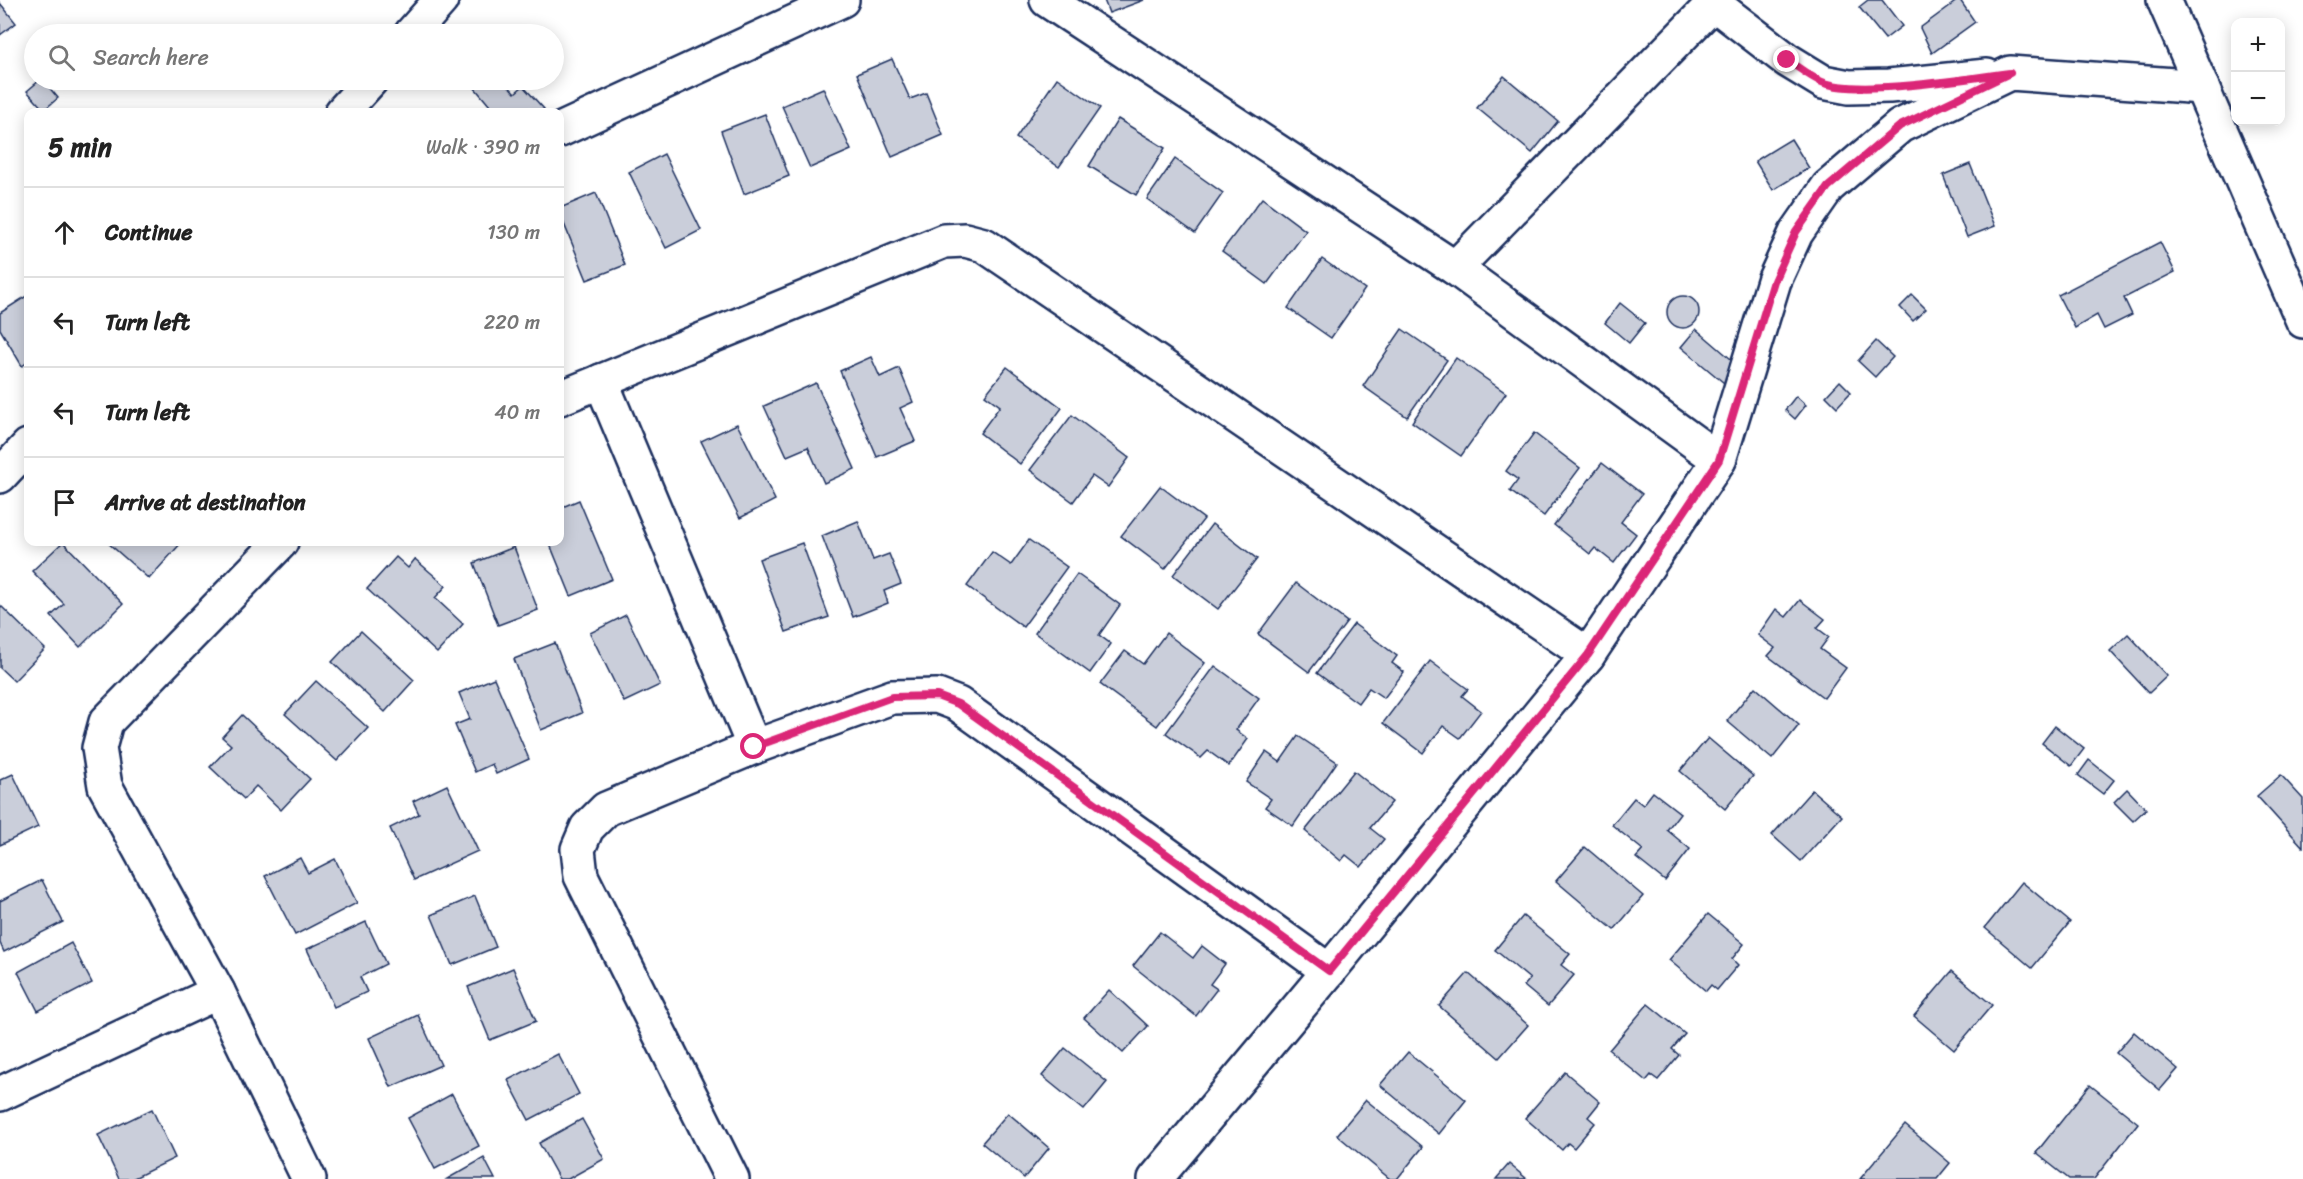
<!DOCTYPE html>
<html lang="en">
<head>
<meta charset="utf-8">
<style>
	body { margin:0; font-family:Sriracha,sans-serif; background:#f6f6f6; color:#222 }
	.controls { position:absolute; right:18px; top:18px; display:grid; overflow:hidden; border-radius:12px; box-shadow:0 3px 15px #0003 }
	.controls button { width:54px; height:54px; display:grid; place-items:center; padding:0; border:0; border-bottom:2px solid #e0e0e0; background:#fff; color:#222; font:30px sans-serif }
	.stop { position:absolute; width:18px; height:18px; margin:-14px; border:4px solid #db2777; border-radius:50%; background:#fff }
	.stop.end { background:#db2777; border-color:#fff; box-shadow:0 2px 6px #0008 }
	.list { margin:0; padding:0; list-style:none }
	h2 { display:flex; justify-content:space-between; align-items:center; height:78px; margin:0; padding:0 24px; font-size:26px }
	h2 small { font-size:20px; font-weight:400; color:#767676 }
	.list li { display:grid; grid-template-columns:39px 1fr auto; gap:18px; align-items:center; box-sizing:border-box; height:90px; padding:0 24px; border-top:2px solid #e0e0e0 }
	.list b { display:block; font-size:22px; white-space:nowrap }
	.list em { font-size:20px; font-style:normal; color:#767676 }
	.icon { flex:none; width:33px; height:33px; fill:none; stroke:currentColor; stroke-width:2; stroke-linecap:round; stroke-linejoin:round }
	.map { position:relative; flex:none; width:2303px; height:1179px; overflow:hidden }
	.search { position:absolute; background:#fff; box-shadow:0 3px 15px #0003; left:24px; top:24px; width:540px; height:66px; display:flex; align-items:center; gap:15px; box-sizing:border-box; padding:0 21px; border-radius:33px; color:#767676; font-size:22px }
	.panel { position:absolute; background:#fff; box-shadow:0 3px 15px #0003; left:24px; top:108px; width:540px; height:438px; border-radius:12px }
	.map>svg:first-child { display:block }
	.building { fill:#caceda; stroke:#1b2f5e; stroke-width:1.5 }
	.lines { fill:none; stroke-linecap:round; stroke-linejoin:round }
	.street-casing { stroke:#1b2f5e; stroke-width:38 }
	.street { stroke:#fff; stroke-width:33 }
	.route { stroke:#db2777; stroke-width:8 }
</style>
</head>
<body>
<div class="map">
<svg width="2303" height="1179" viewBox="0 0 2303 1179">
	<rect width="100%" height="100%" fill="#fff"/>
	<filter id="ink" filterUnits="userSpaceOnUse"><feTurbulence type="fractalNoise" baseFrequency=".0167" numOctaves="2"/><feDisplacementMap in="SourceGraphic" scale="12" xChannelSelector="R" yChannelSelector="G"/><feConvolveMatrix kernelMatrix="1 2 1 2 8 2 1 2 1" color-interpolation-filters="sRGB"/></filter>
	<g filter="url(#ink)">
		<g class="building">
			<path d="M1104 0H1144L1109 13Z"/>
			<path d="M1868 0H1882L1902 26 1885 39 1859 7Z"/>
			<path d="M1958 0H1960L1975 22 1932 53 1920 28Z"/>
			<path d="M0 3 16 23 0 35Z"/>
			<path d="M892 59 910 99 926 93 943 135 892 157 857 74Z"/>
			<path d="M1504 76 1558 121 1532 153 1477 108Z"/>
			<path d="M1057 78 1100 108 1059 167 1016 138Z"/>
			<path d="M40 80H43L58 98 44 110 27 91Z"/>
			<path d="M471 80H503L515 93 523 86 544 109 540 112H495L469 81Z"/>
			<path d="M823 88 851 150 810 168 782 106Z"/>
			<path d="M765 114 789 176 744 194 721 131Z"/>
			<path d="M1118 119 1165 148 1136 195 1089 166Z"/>
			<path d="M1791 139 1809 168 1773 190 1755 161Z"/>
			<path d="M664 154 701 230 666 248 629 172Z"/>
			<path d="M1175 159 1223 193 1195 233 1147 199Z"/>
			<path d="M1970 164 1995 226 1967 237 1943 175Z"/>
			<path d="M596 193 625 265 587 280 560 214V208Z"/>
			<path d="M1262 198 1306 231 1267 284 1222 251Z"/>
			<path d="M2160 242 2175 272 2124 298 2132 315 2104 329 2097 315 2075 328 2058 295Z"/>
			<path d="M1322 259 1365 289 1331 338 1288 308Z"/>
			<path d="M28 295V362L22 366 0 329V313Z"/>
			<path d="M1912 295 1926 309 1913 321 1900 307Z"/>
			<circle cx="1683" cy="312" r="16"/>
			<path d="M1620 303 1645 323 1629 343 1605 323Z"/>
			<path d="M1402 329 1447 360 1407 417 1363 386Z"/>
			<path d="M1696 329 1738 365 1724 383 1681 347Z"/>
			<path d="M1876 341 1893 357 1875 377 1858 361Z"/>
			<path d="M871 357 880 377 899 368 913 402 900 408 915 441 877 457 840 371Z"/>
			<path d="M1456 358 1506 393 1461 456 1412 422Z"/>
			<path d="M1007 367 1062 408 1020 464 980 433 1000 406 985 395Z"/>
			<path d="M1840 381 1851 392 1837 407 1826 396Z"/>
			<path d="M816 383 855 469 824 483 808 447 787 456 764 406Z"/>
			<path d="M1796 396 1806 405 1795 419 1785 410Z"/>
			<path d="M1072 415 1129 458 1108 487 1092 476 1073 502 1030 470Z"/>
			<path d="M737 424 775 500 740 518 701 441Z"/>
			<path d="M1534 433 1580 468 1544 516 1510 491 1518 480 1506 471Z"/>
			<path d="M1602 463 1642 494 1621 522 1636 534 1614 563 1595 548 1590 554 1554 525Z"/>
			<path d="M1160 486 1204 519 1165 569 1121 536Z"/>
			<path d="M579 500 612 579 571 596 549 542H560V508Z"/>
			<path d="M858 521 873 560 889 554 901 584 884 591 888 603 853 617 822 536Z"/>
			<path d="M1212 524 1257 559 1218 609 1173 575Z"/>
			<path d="M1029 540 1067 567 1023 627 967 586 992 552 1011 565Z"/>
			<path d="M63 542 123 604 80 647 51 616 64 604 32 571Z"/>
			<path d="M107 542H182L149 579Z"/>
			<path d="M802 543 829 617 786 632 759 559Z"/>
			<path d="M514 547 538 610 498 625 474 563Z"/>
			<path d="M396 557 408 568 415 559 446 586 435 598 463 624 437 653 367 589Z"/>
			<path d="M1077 574 1120 605 1099 635 1111 644 1090 673 1035 633Z"/>
			<path d="M1296 583 1347 622 1309 672 1258 634Z"/>
			<path d="M1800 600 1825 619 1817 628 1829 637 1820 649 1846 668 1824 698 1768 656 1775 648 1758 635 1776 609 1786 617Z"/>
			<path d="M0 605 45 649 14 681 0 668Z"/>
			<path d="M626 615 660 685 624 702 590 633Z"/>
			<path d="M1354 624 1397 656 1392 663 1404 672 1384 698 1369 688 1358 703 1317 673Z"/>
			<path d="M361 631 414 680 385 712 332 662Z"/>
			<path d="M1166 633 1205 663 1157 726 1100 684 1125 651 1143 664Z"/>
			<path d="M2128 634 2167 676 2149 693 2110 651Z"/>
			<path d="M555 643 582 713 541 730 514 659Z"/>
			<path d="M1430 661 1468 689 1462 696 1481 711 1460 738 1443 726 1423 753 1383 723Z"/>
			<path d="M1215 666 1259 698 1236 730 1248 739 1229 766 1208 751 1201 758 1166 733Z"/>
			<path d="M494 678 529 759 496 774 492 764 475 772 455 725 470 719 459 693Z"/>
			<path d="M316 681 368 728 337 761 285 714Z"/>
			<path d="M1755 687 1799 725 1772 759 1727 721Z"/>
			<path d="M242 715 310 779 281 810 256 786 244 799 210 767 231 745 222 737Z"/>
			<path d="M2055 726 2084 749 2071 766 2042 743Z"/>
			<path d="M1298 736 1337 762 1293 826 1265 807 1271 799 1246 782 1266 752 1280 762Z"/>
			<path d="M1708 738 1753 776 1725 809 1680 771Z"/>
			<path d="M2089 760 2114 780 2103 794 2078 775Z"/>
			<path d="M1354 771 1392 802 1370 828 1384 839 1361 867 1346 855 1341 861 1305 831Z"/>
			<path d="M13 774 38 827 0 845V780Z"/>
			<path d="M2281 775 2303 799V847L2257 796Z"/>
			<path d="M447 785 478 851 414 880 390 828 419 814 413 801Z"/>
			<path d="M2127 789 2146 809 2133 821 2114 802Z"/>
			<path d="M1812 790 1842 816 1801 861 1772 835Z"/>
			<path d="M1653 792 1680 813 1667 830 1690 849 1665 881 1636 858 1643 850 1612 825 1634 798 1643 805Z"/>
			<path d="M1585 847 1643 896 1614 930 1556 881Z"/>
			<path d="M300 858 308 873 335 859 357 903 295 935 265 876Z"/>
			<path d="M42 880 63 922 4 952 0 943V901Z"/>
			<path d="M2022 882 2070 922 2032 968 1985 928Z"/>
			<path d="M475 896 496 947 452 965 431 915Z"/>
			<path d="M1708 914 1744 944 1732 959 1738 965 1717 990 1711 985 1706 991 1669 960Z"/>
			<path d="M1523 916 1570 954 1561 965 1574 975 1548 1006 1524 986 1530 979 1495 950Z"/>
			<path d="M366 922 386 964 360 977 367 992 334 1007 307 949Z"/>
			<path d="M1160 932 1193 958 1202 946 1225 964 1210 984 1217 989 1196 1016 1133 966Z"/>
			<path d="M71 943 92 983 38 1011 18 972Z"/>
			<path d="M513 968 536 1021 490 1040 468 987Z"/>
			<path d="M1952 971 1992 1005 1954 1050 1914 1016Z"/>
			<path d="M1468 973 1528 1025 1499 1058 1439 1006Z"/>
			<path d="M1109 990 1148 1026 1123 1053 1084 1018Z"/>
			<path d="M1648 1004 1685 1034 1672 1049 1679 1055 1658 1080 1651 1075 1646 1081 1609 1050Z"/>
			<path d="M418 1015 441 1065 391 1087 369 1038Z"/>
			<path d="M2134 1032 2178 1069 2160 1090 2116 1053Z"/>
			<path d="M1065 1048 1107 1082 1084 1110 1042 1076Z"/>
			<path d="M1408 1052 1466 1100 1439 1134 1380 1085Z"/>
			<path d="M558 1054 579 1094 529 1120 508 1080Z"/>
			<path d="M1565 1072 1600 1102 1588 1117 1595 1123 1574 1148 1568 1143 1562 1150 1525 1118Z"/>
			<path d="M2090 1085 2138 1123 2094 1179H2069L2036 1153Z"/>
			<path d="M452 1094 479 1146 435 1169 408 1118Z"/>
			<path d="M1366 1100 1423 1147 1397 1179H1390L1337 1135Z"/>
			<path d="M152 1109 175 1158 132 1179H119L98 1135Z"/>
			<path d="M1008 1113 1049 1148 1024 1178 982 1143Z"/>
			<path d="M582 1119 604 1159 568 1179H559L539 1143Z"/>
			<path d="M1905 1125 1950 1163 1937 1179H1860Z"/>
			<path d="M484 1158 495 1179H447Z"/>
			<path d="M1509 1164 1527 1179H1496Z"/>
		</g>
		<g class="lines">
			<g class="street-casing">
				<g id="street">
					<path d="M1047 0 1455 268 1719 460 1588 655 1329 971 1155 1179"/>
					<path d="M1709 0 1787 60 1823 82 1849 87 1889 86 1987 76"/>
					<path d="M2164 0 2303 321"/>
					<path d="M411 34 441 0"/>
					<path d="M342 112 371 80"/>
					<path d="M560 130 842 0"/>
					<path d="M1455 268 1713 4"/>
					<path d="M601 381 754 747"/>
					<path d="M560 398 944 241 965 240 984 245 1588 655"/>
					<path d="M1719 460 1774 281 1796 233 1828 187 1900 126 2010 73 2202 87"/>
					<path d="M0 476 28 446"/>
					<path d="M281 542 106 722 99 748 105 786 218 992 309 1179"/>
					<path d="M0 1094 218 992"/>
					<path d="M732 1179 581 876 578 849 587 828 606 809 754 747 892 697 937 696 958 704 1329 971"/>
				</g>
			</g>
			<use href="#street" class="street"/>
		</g>
	</g>
	<g class="lines" filter="url(#ink)">
		<path class="route" d="M754 747 892 697 937 696 958 704 1329 971 1588 655 1719 460 1774 281 1796 232 1828 187 1900 126 2010 73C1968 78 1858 97 1822 82 1810 77 1798 67 1787 60"/>
	</g>
</svg>
<div class="controls">
<button>+</button>
<button>−</button>
</div>
<div class="stop" style="left:754px;top:747px"></div>
<div class="stop end" style="left:1787px;top:60px"></div>
<div class="search"><svg class="icon" aria-label="search" viewBox="0 0 24 24"><circle cx="10" cy="10" r="6"/><path d="M15 15l6 6"/></svg>Search here</div>
<section class="panel">
<h2>5 min<small>Walk · 390 m</small></h2>
<ul class="list">
<li><svg class="icon" aria-label="ahead" viewBox="0 0 24 24"><path d="M12 20V5M6 11l6-6 6 6"/></svg><div><b>Continue</b></div><em>130 m</em></li>
<li><svg class="icon" aria-label="left" viewBox="0 0 24 24"><path d="M17 20v-9H6M10 6l-5 5 5 5"/></svg><div><b>Turn left</b></div><em>220 m</em></li>
<li><svg class="icon" aria-label="left" viewBox="0 0 24 24"><path d="M17 20v-9H6M10 6l-5 5 5 5"/></svg><div><b>Turn left</b></div><em>40 m</em></li>
<li><svg class="icon" aria-label="arrive" viewBox="0 0 24 24"><path d="M6 21V4h12l-3 4 3 4H6"/></svg><div><b>Arrive at destination</b></div></li>
</ul>
</section>
</div>
</body>
</html>
